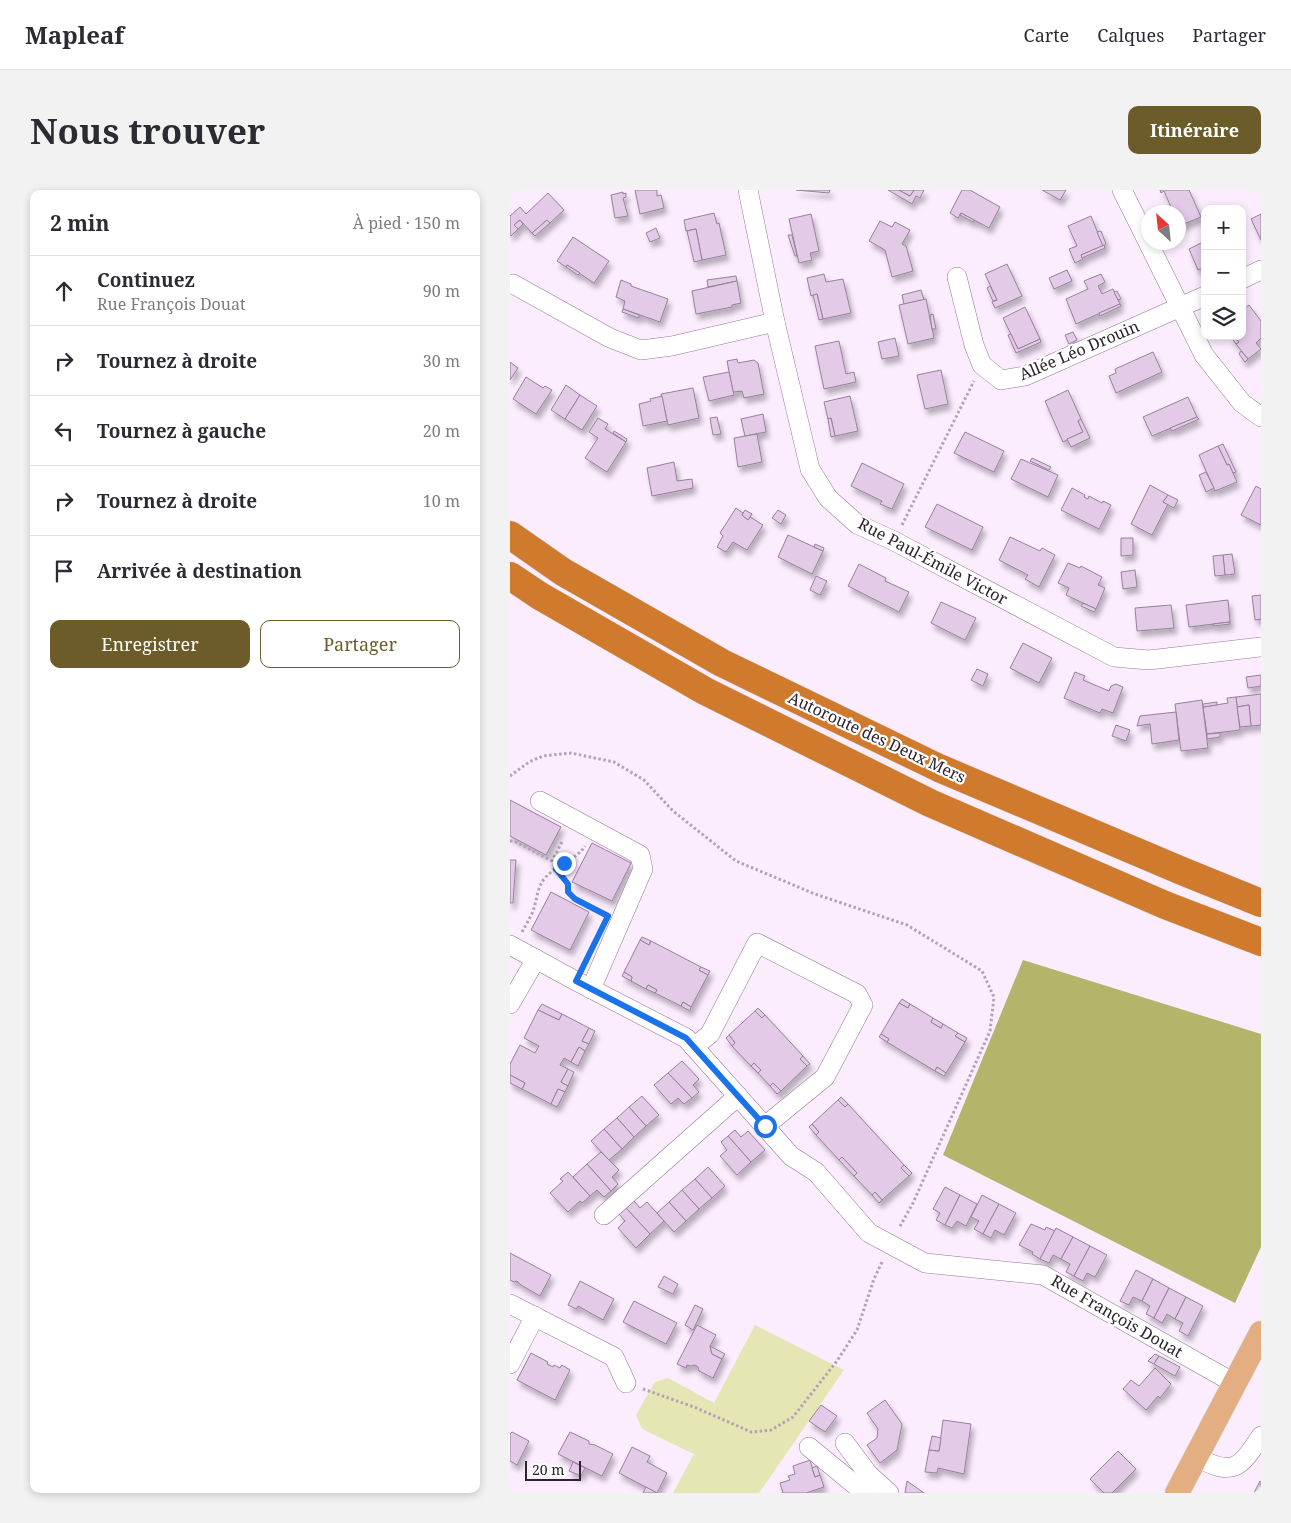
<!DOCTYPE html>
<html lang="fr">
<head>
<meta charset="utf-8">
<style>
	body { margin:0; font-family:"Noto Serif",serif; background:#f2f2f3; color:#2b2b33 }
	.controls { position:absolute; right:15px; top:15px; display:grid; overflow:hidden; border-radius:10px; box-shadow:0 2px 8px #0003 }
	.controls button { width:45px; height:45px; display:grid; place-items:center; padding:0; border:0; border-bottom:1px solid #e1e1e2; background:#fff; color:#2b2b33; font:25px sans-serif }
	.compass { position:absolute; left:631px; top:15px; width:45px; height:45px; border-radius:50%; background:#fff; box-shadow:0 2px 8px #0003; rotate:333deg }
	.scale { position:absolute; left:15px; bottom:12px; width:56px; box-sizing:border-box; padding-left:5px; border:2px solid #2d232e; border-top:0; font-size:14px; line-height:18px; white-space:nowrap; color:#2d232e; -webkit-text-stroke:4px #fff; paint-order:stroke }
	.stop { position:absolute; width:15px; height:15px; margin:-11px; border:4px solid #1a73e8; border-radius:50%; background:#fff }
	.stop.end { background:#1a73e8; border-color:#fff; box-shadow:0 1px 5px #0008 }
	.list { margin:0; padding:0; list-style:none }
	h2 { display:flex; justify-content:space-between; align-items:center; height:65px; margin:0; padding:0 20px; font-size:21px }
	h2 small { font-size:16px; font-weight:400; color:#7c7c81 }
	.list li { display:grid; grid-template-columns:32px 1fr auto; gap:15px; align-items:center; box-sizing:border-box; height:70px; padding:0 20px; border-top:1px solid #e1e1e2 }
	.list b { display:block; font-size:19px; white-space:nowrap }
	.list p { margin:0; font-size:16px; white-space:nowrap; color:#7c7c81 }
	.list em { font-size:16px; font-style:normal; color:#7c7c81 }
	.actions { display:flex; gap:10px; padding:15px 20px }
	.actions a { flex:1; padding:11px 0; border:1px solid #6b5c29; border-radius:10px; text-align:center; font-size:18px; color:#6b5c29 }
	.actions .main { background:#6b5c29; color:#fff }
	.icon { flex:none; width:28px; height:28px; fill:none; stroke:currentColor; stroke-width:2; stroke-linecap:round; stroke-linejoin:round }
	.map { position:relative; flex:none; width:751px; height:1303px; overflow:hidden; border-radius:10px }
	header { display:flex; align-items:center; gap:30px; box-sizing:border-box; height:70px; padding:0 25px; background:#fff; border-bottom:1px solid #e1e1e2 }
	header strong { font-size:24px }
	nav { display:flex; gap:28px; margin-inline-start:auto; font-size:18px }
	.intro { display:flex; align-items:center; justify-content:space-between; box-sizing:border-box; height:120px; padding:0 30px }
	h1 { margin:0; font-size:35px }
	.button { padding:12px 22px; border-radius:10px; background:#6b5c29; color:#fff; font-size:18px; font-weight:700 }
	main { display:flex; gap:30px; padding:0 30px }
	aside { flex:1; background:#fff; border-radius:10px; box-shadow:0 2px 8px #0003 }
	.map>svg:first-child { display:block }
	.green { fill:#e4e7b3 }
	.forest { fill:#b2b56a }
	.building { fill:#e3cae7; stroke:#97809b; filter:url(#shadow) }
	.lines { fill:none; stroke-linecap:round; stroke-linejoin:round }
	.minor-casing { stroke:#927a96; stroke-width:20 }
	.major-casing { stroke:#d9d7d9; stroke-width:25 }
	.highway-casing { stroke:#d9d7d9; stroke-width:29 }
	.path { stroke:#b1a4b4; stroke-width:3; stroke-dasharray:2.5 2.5; stroke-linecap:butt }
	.minor { stroke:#fff; stroke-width:19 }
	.major { stroke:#e3af82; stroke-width:24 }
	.highway { stroke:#d07a2e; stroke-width:28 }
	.route { stroke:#1a73e8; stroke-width:6 }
	.labels { text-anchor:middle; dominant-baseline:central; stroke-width:4.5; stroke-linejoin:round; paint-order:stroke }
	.street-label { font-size:16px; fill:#2d232e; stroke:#fff }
</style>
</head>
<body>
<header>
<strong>Mapleaf</strong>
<nav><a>Carte</a><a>Calques</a><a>Partager</a></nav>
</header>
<div class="intro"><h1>Nous trouver</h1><a class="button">Itinéraire</a></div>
<main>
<aside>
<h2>2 min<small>À pied · 150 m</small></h2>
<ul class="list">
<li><svg class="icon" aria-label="ahead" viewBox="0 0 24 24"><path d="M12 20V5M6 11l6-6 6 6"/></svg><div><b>Continuez</b><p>Rue François Douat</p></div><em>90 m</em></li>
<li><svg class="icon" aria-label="right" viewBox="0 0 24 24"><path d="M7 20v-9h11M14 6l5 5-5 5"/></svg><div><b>Tournez à droite</b></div><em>30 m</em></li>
<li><svg class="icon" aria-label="left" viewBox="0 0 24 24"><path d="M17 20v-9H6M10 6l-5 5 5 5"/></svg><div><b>Tournez à gauche</b></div><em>20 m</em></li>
<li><svg class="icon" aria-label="right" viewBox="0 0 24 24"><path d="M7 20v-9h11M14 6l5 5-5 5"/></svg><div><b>Tournez à droite</b></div><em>10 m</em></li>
<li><svg class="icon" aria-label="arrive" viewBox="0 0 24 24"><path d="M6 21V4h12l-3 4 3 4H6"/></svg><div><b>Arrivée à destination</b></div></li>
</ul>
<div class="actions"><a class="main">Enregistrer</a><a>Partager</a></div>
</aside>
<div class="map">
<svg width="751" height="1303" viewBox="0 0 751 1303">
	<defs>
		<filter id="shadow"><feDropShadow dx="3" dy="5.5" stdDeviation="2.5" flood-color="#0004"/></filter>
	</defs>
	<rect width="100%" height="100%" fill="#fbecfe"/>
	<path class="green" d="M245 1135 334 1180 249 1303H163L184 1264 132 1239 126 1225 145 1192 158 1188 204 1213Z"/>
	<path class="forest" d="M513 770 751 844V1057L725 1113 433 965Z"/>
	<g class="building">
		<path d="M125 0H147V6L151 5 154 18 130 24Z"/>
		<path d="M286 0H320L319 3Z"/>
		<path d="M378 0H389L400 6 404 0H414L410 8 406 6 402 14Z"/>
		<path d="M389 0H404L400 6Z"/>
		<path d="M452 0H460L490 17 479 38 451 23 448 28 440 23Z"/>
		<path d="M532 0H556L550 10Z"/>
		<path d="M650 0H679L691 27 669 36 668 22H663L654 1 651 3Z"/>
		<path d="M113 2V4L116 3V7L113 8 118 26 105 28 101 5Z"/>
		<path d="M38 3 54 20 40 33 37 30 22 43 10 30 4 35 8 39 1 46 0 44V26L10 17 16 24Z"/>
		<path d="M204 23 207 34 209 33 216 65 192 70 186 39 176 41 174 30Z"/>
		<path d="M451 23 464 30 463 32 450 25Z"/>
		<path d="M301 24 309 61 300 63 302 70 289 73 279 29Z"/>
		<path d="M751 24V50L741 29Z"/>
		<path d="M581 26 593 56 571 65 573 69 565 73 559 59 567 56 558 36Z"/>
		<path d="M10 30 13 34 8 39 4 35Z"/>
		<path d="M37 30 40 33 25 46 22 43Z"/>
		<path d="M370 31 382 37 385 32 400 40 392 54 396 56 403 81 382 87 375 60 359 51Z"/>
		<path d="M146 38 150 48 140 52 136 43Z"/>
		<path d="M186 39 192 70 184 72 177 41Z"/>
		<path d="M591 41 596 54 593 56 587 42Z"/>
		<path d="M278 45H282L287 66H285Z"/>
		<path d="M63 47 99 71 84 93 57 75 56 77 47 71Z"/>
		<path d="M695 51V77L688 80 679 59Z"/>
		<path d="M594 55 595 58 572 68 571 65Z"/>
		<path d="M497 74 512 106 485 118 482 112 487 110 475 84Z"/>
		<path d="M57 75 70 83 68 85 56 77Z"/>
		<path d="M557 80 562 91 544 99 539 88Z"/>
		<path d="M314 84 316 92 333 89 341 123 313 129 307 104 301 106 297 88Z"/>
		<path d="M591 84 595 92 588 96 592 104 603 99 610 114 566 134 556 109 578 99 574 91Z"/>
		<path d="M226 86 227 91 198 97 197 90Z"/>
		<path d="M111 90 121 94V96L158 109 150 132 113 119 115 111 106 107Z"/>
		<path d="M227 91 231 113 222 115V117L186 124 182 101Z"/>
		<path d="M480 96 487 110 483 111 477 98Z"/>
		<path d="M411 100 414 110 394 114 392 105Z"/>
		<path d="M607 101 611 109 608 110 604 102Z"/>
		<path d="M307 104 313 129 309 130 303 105Z"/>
		<path d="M416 109 424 148 398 154 389 115Z"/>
		<path d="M610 114 611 116 590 126 589 123Z"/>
		<path d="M739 115 751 131V148L746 153 751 159 738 169 726 154 729 152 724 146H732V120Z"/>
		<path d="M515 117 530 149 508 159 493 128Z"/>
		<path d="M113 119 129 125V128L112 122Z"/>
		<path d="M423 124 426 139H422L420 125Z"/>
		<path d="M563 142 567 150 559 154 555 145Z"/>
		<path d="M501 144 508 159 530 149 531 152 506 163 498 145Z"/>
		<path d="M720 146H724L729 152 726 154Z"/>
		<path d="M385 148 389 166 372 169 368 152Z"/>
		<path d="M329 151 336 184 344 182 346 192 314 199 305 156Z"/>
		<path d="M731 161 738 169 735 172 729 164Z"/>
		<path d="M643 162 652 182 606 203 599 186 606 183 605 179Z"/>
		<path d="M227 169 228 173 244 170 248 173 254 204 234 208 232 201 223 202 217 171Z"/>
		<path d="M0 172 8 178 0 190Z"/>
		<path d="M431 180 438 214 415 219 407 185Z"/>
		<path d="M219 182 224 205 199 211 193 187Z"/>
		<path d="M16 187 33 198 35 196 42 200 26 224 3 209Z"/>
		<path d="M56 195 70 205 55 229 41 220Z"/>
		<path d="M183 198 189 228 158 235 151 204Z"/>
		<path d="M558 200 571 229 568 231 573 242 553 252 535 211Z"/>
		<path d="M70 205 87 216 72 240 55 229Z"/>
		<path d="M152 206 157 231 133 236 129 214 141 211 140 209Z"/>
		<path d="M340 206 348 241 325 246 321 228 318 229 314 212Z"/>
		<path d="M678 207 687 227 642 246 633 227Z"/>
		<path d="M253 224 256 242 235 246 231 229Z"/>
		<path d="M207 227 211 244 203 245 200 228Z"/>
		<path d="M687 227 689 229 662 241 660 238Z"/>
		<path d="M88 228 98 234 95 239 116 252 97 282 75 268 88 248 79 242Z"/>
		<path d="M321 228 325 246 321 247 318 229Z"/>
		<path d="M571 229 580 248 561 257 557 249 573 242 568 231Z"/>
		<path d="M104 241 117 249 116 252 103 243Z"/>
		<path d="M455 242 494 261 484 282 444 263Z"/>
		<path d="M247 244 252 272 228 277 224 248Z"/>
		<path d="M713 254 726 282 723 283 719 274 717 275 708 256Z"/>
		<path d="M708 256 717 275 719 274 727 292 705 301 689 265Z"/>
		<path d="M522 268 541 277 539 280 520 271Z"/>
		<path d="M511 269 548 285 538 307 501 289Z"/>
		<path d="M164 272 167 291 182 289 183 298 142 306 137 278Z"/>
		<path d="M352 273 394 294 382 319 370 314 372 311 341 296Z"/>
		<path d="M696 282 704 298 696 302 689 285Z"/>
		<path d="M640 295 658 305 653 312 658 314 642 345 621 334Z"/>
		<path d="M746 296 751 299V335L731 325Z"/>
		<path d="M562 298 575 305 574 307 578 309 579 306 592 313 593 311 601 315 589 339 551 320Z"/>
		<path d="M658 305 668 310 664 318 653 312Z"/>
		<path d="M427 314 473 337 462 360 415 337Z"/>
		<path d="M226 318 233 323 232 325 238 330 240 327 253 335 237 360 223 352 216 362 207 357 213 346 210 343Z"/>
		<path d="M235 320 242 324 238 330 232 325Z"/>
		<path d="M268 320 276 325 271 334 262 328Z"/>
		<path d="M278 345 313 361 302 384 268 367Z"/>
		<path d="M500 347 530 361 532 358 545 365 529 397 515 389 518 385 489 370Z"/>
		<path d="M611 348H623V365L611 366Z"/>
		<path d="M305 354 314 358 313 361 304 357Z"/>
		<path d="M722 364 725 384 715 385 713 365Z"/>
		<path d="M713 365 715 385 705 386 703 366Z"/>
		<path d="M558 373 570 378 571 376 592 387 588 395 595 398 586 419 556 405 559 398 548 393Z"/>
		<path d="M349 374 376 388 375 391 399 402 389 422 338 396Z"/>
		<path d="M625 380 627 397 613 399 611 382Z"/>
		<path d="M306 386 317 391 310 405 300 400Z"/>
		<path d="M751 405V429L745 430 742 406Z"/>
		<path d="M718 410 720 432 679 437 676 415Z"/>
		<path d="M431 412 466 428 455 450 421 433Z"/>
		<path d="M573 413 586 419 584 422 571 416Z"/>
		<path d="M661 415 664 438 627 441 625 418Z"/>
		<path d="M720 432V434L703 436V434Z"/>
		<path d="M513 453 542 468 529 493 500 478Z"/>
		<path d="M467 479 478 484 473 496 461 490Z"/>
		<path d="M565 482 575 486 573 490 599 501 601 496 606 494 613 497 603 523 592 519 590 523 554 508Z"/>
		<path d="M751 485V496L738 498 736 487Z"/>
		<path d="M751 504V535L741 536 739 515 727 517 726 507Z"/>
		<path d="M726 507 730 540 697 544 693 517 718 513 717 508Z"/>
		<path d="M692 510 698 558 671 561 665 514Z"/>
		<path d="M707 512V515L693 517V514Z"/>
		<path d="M739 515 741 536 730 537 727 517Z"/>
		<path d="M666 522 669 550 642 554 640 534 627 536 630 526Z"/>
		<path d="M606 535 620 540 616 551 602 546Z"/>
		<path d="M710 543V547L697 549V544Z"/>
		<path d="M0 610 51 637 36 665 0 646Z"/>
		<path d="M82 653 121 673 102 711 62 692Z"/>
		<path d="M0 670H6L3 713H0Z"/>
		<path d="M41 702 79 722 60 760 21 740Z"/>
		<path d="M132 747 141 751 139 755 130 750Z"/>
		<path d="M130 750 139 755 141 751 191 777 189 780 198 785 181 817 173 812 171 816 145 803 147 800 138 795 136 799 121 791 122 787 114 782Z"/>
		<path d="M191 777 200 781 198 785 189 780Z"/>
		<path d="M114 782 122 787 121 791 112 786Z"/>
		<path d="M138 795 147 800 145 803 136 799Z"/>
		<path d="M392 809 400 814 398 818 389 813Z"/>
		<path d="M173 812 181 817 180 821 171 816Z"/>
		<path d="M389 813 398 818 400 814 423 828 421 832 431 838 433 834 448 843 445 846 455 852 436 883 427 877 425 881 377 852 379 849 371 844Z"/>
		<path d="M32 814 52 824 49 830 28 820Z"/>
		<path d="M248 818 255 825 252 828 245 821Z"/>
		<path d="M28 820 49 830 52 824 79 838 72 851 79 854 75 861 69 857 61 872 54 868 50 875 58 879 51 892 58 896 55 902 48 899 41 914 12 899 15 893 0 885V874L10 855 25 863 29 856 14 848Z"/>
		<path d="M245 821 252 828 255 825 293 866 290 869 297 876 271 901 263 893 260 896 248 883 251 880 244 873 241 876 222 856 225 853 219 845Z"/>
		<path d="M423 828 433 834 431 838 421 832Z"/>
		<path d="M79 838 85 841 79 854 72 851Z"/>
		<path d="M448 843 457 848 455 852 445 846Z"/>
		<path d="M371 844 379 849 377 852 369 847Z"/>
		<path d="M219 845 225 853 222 856 216 848Z"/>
		<path d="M69 857 75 861 68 876 61 872Z"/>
		<path d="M293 866 300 874 297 876 290 869Z"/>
		<path d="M172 871 189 889 183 895 189 902 182 908 158 883Z"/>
		<path d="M244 873 251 880 248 883 241 876Z"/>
		<path d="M427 877 436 883 434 886 425 881Z"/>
		<path d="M58 879 64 882 58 896 51 892Z"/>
		<path d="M158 883 182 908 174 914 168 908 161 914 144 895Z"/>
		<path d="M0 885 15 893 12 899 0 893Z"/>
		<path d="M263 893 271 901 267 904 260 896Z"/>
		<path d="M48 899 55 902 47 917 41 914Z"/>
		<path d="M132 906 149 925 136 936 119 917Z"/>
		<path d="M331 907 338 914 335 917 328 910Z"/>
		<path d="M328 910 335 917 338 914 394 975 391 978 399 986 372 1010 365 1002 362 1005 344 986 347 983 332 967 329 970 306 945 309 942 302 934Z"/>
		<path d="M119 917 136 936 124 947 107 928Z"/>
		<path d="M107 928 124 947 112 959 94 939Z"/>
		<path d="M302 934 309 942 306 945 299 937Z"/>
		<path d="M94 939 112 959 99 970 81 951Z"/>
		<path d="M225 940 231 947 238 941 255 960 241 972 218 946Z"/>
		<path d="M218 946 241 972 227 985 210 966 217 960 211 952Z"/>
		<path d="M91 962 109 980 102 987 108 994 101 1001 77 974Z"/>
		<path d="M332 967 347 983 344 986 329 970Z"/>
		<path d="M77 974 101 1001 94 1007 87 1000 80 1006 63 987Z"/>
		<path d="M394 975 402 983 399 986 391 978Z"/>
		<path d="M198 977 215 996 202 1008 185 989Z"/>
		<path d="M58 982 80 1006 72 1013 70 1011 58 1022 40 1003 53 991 50 989Z"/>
		<path d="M185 989 202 1008 189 1019 172 1000Z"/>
		<path d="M435 997 450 1005 435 1035 426 1030 430 1023 423 1019Z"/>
		<path d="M172 1000 189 1019 176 1031 159 1012Z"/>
		<path d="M365 1002 372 1010 369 1013 362 1005Z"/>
		<path d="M450 1005 467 1014 456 1036 447 1031 442 1038 435 1035Z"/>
		<path d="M472 1005 489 1014 473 1044 464 1039 469 1031 461 1027Z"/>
		<path d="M124 1011 130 1018 137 1012 154 1031 140 1044 116 1018Z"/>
		<path d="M159 1012 176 1031 164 1042 147 1023Z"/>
		<path d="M489 1014 506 1023 494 1045 485 1040 481 1048 473 1044Z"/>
		<path d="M116 1018 140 1044 126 1058 108 1038 115 1031 109 1024Z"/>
		<path d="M521 1034 535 1040 536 1037 545 1041 530 1069 522 1064 523 1062 509 1055Z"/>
		<path d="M546 1038 563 1047 551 1069 543 1065 539 1073 530 1069Z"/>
		<path d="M563 1047 580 1056 564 1086 556 1082 560 1074 551 1069Z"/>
		<path d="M580 1056 597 1065 585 1087 577 1083 573 1091 564 1086Z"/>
		<path d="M0 1063 41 1085 30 1106 11 1095 7 1091 4 1092 0 1090Z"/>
		<path d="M626 1080 643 1089 632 1111 623 1107 619 1115 610 1111Z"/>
		<path d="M154 1086 168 1094 163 1104 148 1097Z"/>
		<path d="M643 1089 659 1098 644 1128 636 1124 640 1116 632 1111Z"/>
		<path d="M70 1091 104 1109 93 1130 68 1116 66 1119 58 1115Z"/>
		<path d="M659 1098 676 1107 665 1129 657 1124 652 1133 644 1128Z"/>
		<path d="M676 1107 693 1116 678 1146 669 1141 673 1133 665 1129Z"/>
		<path d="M124 1111 167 1133 156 1154 113 1132Z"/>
		<path d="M185 1115 193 1119 183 1140 175 1135Z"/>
		<path d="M187 1135 206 1145 200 1156 202 1164 212 1169 203 1188 189 1181 188 1177 185 1175 181 1176 177 1175 176 1178 167 1174Z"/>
		<path d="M200 1156 215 1164 212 1169 202 1164Z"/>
		<path d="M21 1163 38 1172 37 1174 43 1177 44 1175 50 1178 52 1175 60 1180 45 1210 7 1190Z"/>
		<path d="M645 1164 649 1166 644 1174 638 1171Z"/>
		<path d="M649 1166 670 1177 665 1186 644 1174Z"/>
		<path d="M645 1178 661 1194 650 1208 648 1206 636 1220 613 1199 621 1190 629 1196Z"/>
		<path d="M375 1210 392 1234 387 1260 370 1273 357 1255 367 1248 368 1239 357 1223Z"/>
		<path d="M311 1215 327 1226 315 1242 299 1231Z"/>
		<path d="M433 1230 461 1234 454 1284 428 1278 427 1283 415 1282 419 1260 429 1261Z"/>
		<path d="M2 1242 19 1251 7 1275 0 1271V1244Z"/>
		<path d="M60 1242 79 1251V1254L85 1255 103 1264 92 1286 48 1264Z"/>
		<path d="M422 1246 431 1248 429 1261 419 1260Z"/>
		<path d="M122 1257 140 1266 137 1272 157 1283 147 1303 109 1283Z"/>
		<path d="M608 1261 626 1279 602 1303H594L580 1289Z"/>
		<path d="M300 1270 305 1287 310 1285 314 1297 296 1303H273L270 1293 280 1290 278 1286 285 1284 283 1276Z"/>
		<path d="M63 1272 75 1278 71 1286 59 1281Z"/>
		<path d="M307 1276 310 1285 305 1287 302 1278Z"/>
		<path d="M397 1291 414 1303H395Z"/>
		<path d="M750 1291 751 1303H744Z"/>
		<path d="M136 1297 147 1303H133Z"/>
	</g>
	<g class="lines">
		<g class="minor-casing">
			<g id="minor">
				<path d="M238 0 265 132 300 279 318 308 347 334 384 351 604 467 639 470 751 457"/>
				<path d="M612 0 694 165 732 213 751 227"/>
				<path d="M447 87 464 155 472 175 491 190 515 186 695 106"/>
				<path d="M732 89 751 80"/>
				<path d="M3 94 100 148 131 160 162 156 265 132"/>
				<path d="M30 611 130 665 133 679 81 799"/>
				<path d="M0 755 66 791 176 848 281 966 306 982 359 1043 415 1073 533 1085 724 1193"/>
				<path d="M0 814 26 769"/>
				<path d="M184 857 200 844 247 753 347 804 353 815 315 887 255 936"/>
				<path d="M94 1025 228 906"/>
				<path d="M0 1114 104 1167 116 1193"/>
				<path d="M0 1174 25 1126"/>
				<path d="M335 1253 358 1284 379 1303"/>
				<path d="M299 1257 355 1303"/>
				<path d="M686 1267C724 1287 730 1278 751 1246"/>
			</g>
		</g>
		<g class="major-casing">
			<path id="major" d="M667 1303 751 1143"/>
		</g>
		<g class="highway-casing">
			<g id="highway">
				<path d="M0 345 53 382 212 473 429 578 672 681 751 713"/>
				<path d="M0 386 30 406 195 501 420 613 655 715 751 752"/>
			</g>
		</g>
		<g class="path">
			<path d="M392 335 464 191"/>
			<path d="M0 586 19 572 33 566 61 563 104 572 134 590 163 621 226 671 305 704 397 735 472 781 484 807 480 841 403 1013 389 1038"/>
			<path d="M0 651H4L42 671"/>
			<path d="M52 652 42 671C47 683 58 689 58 702L65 709 95 725"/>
			<path d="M12 742C16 735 20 728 23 721 27 710 27 697 35 688 46 675 65 671 75 656"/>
			<path d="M133 1199 184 1217 241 1242 261 1240 283 1227 327 1171 347 1140 364 1089 373 1070"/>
		</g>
		<use href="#minor" class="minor"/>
		<use href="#major" class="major"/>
		<use href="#highway" class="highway"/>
	</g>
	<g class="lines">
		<path class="route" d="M54 673 46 679 58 694V702L65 709 98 726 66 791 176 848 255 936"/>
	</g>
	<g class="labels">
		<g class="street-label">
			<text transform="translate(569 160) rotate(-23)">Allée Léo Drouin</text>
			<text transform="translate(423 371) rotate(28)">Rue Paul-Émile Victor</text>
			<text transform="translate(367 547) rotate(25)">Autoroute des Deux Mers</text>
			<text transform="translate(607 1126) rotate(30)">Rue François Douat</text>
		</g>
	</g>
</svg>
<div class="controls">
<button>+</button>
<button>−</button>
<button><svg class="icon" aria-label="layers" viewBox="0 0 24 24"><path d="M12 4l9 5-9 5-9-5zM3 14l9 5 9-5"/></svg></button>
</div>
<svg class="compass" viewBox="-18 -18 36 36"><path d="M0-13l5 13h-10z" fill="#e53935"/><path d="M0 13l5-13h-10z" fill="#7c7c81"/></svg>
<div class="scale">20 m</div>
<div class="stop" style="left:255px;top:936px"></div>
<div class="stop end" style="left:54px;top:673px"></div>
</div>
</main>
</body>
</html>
